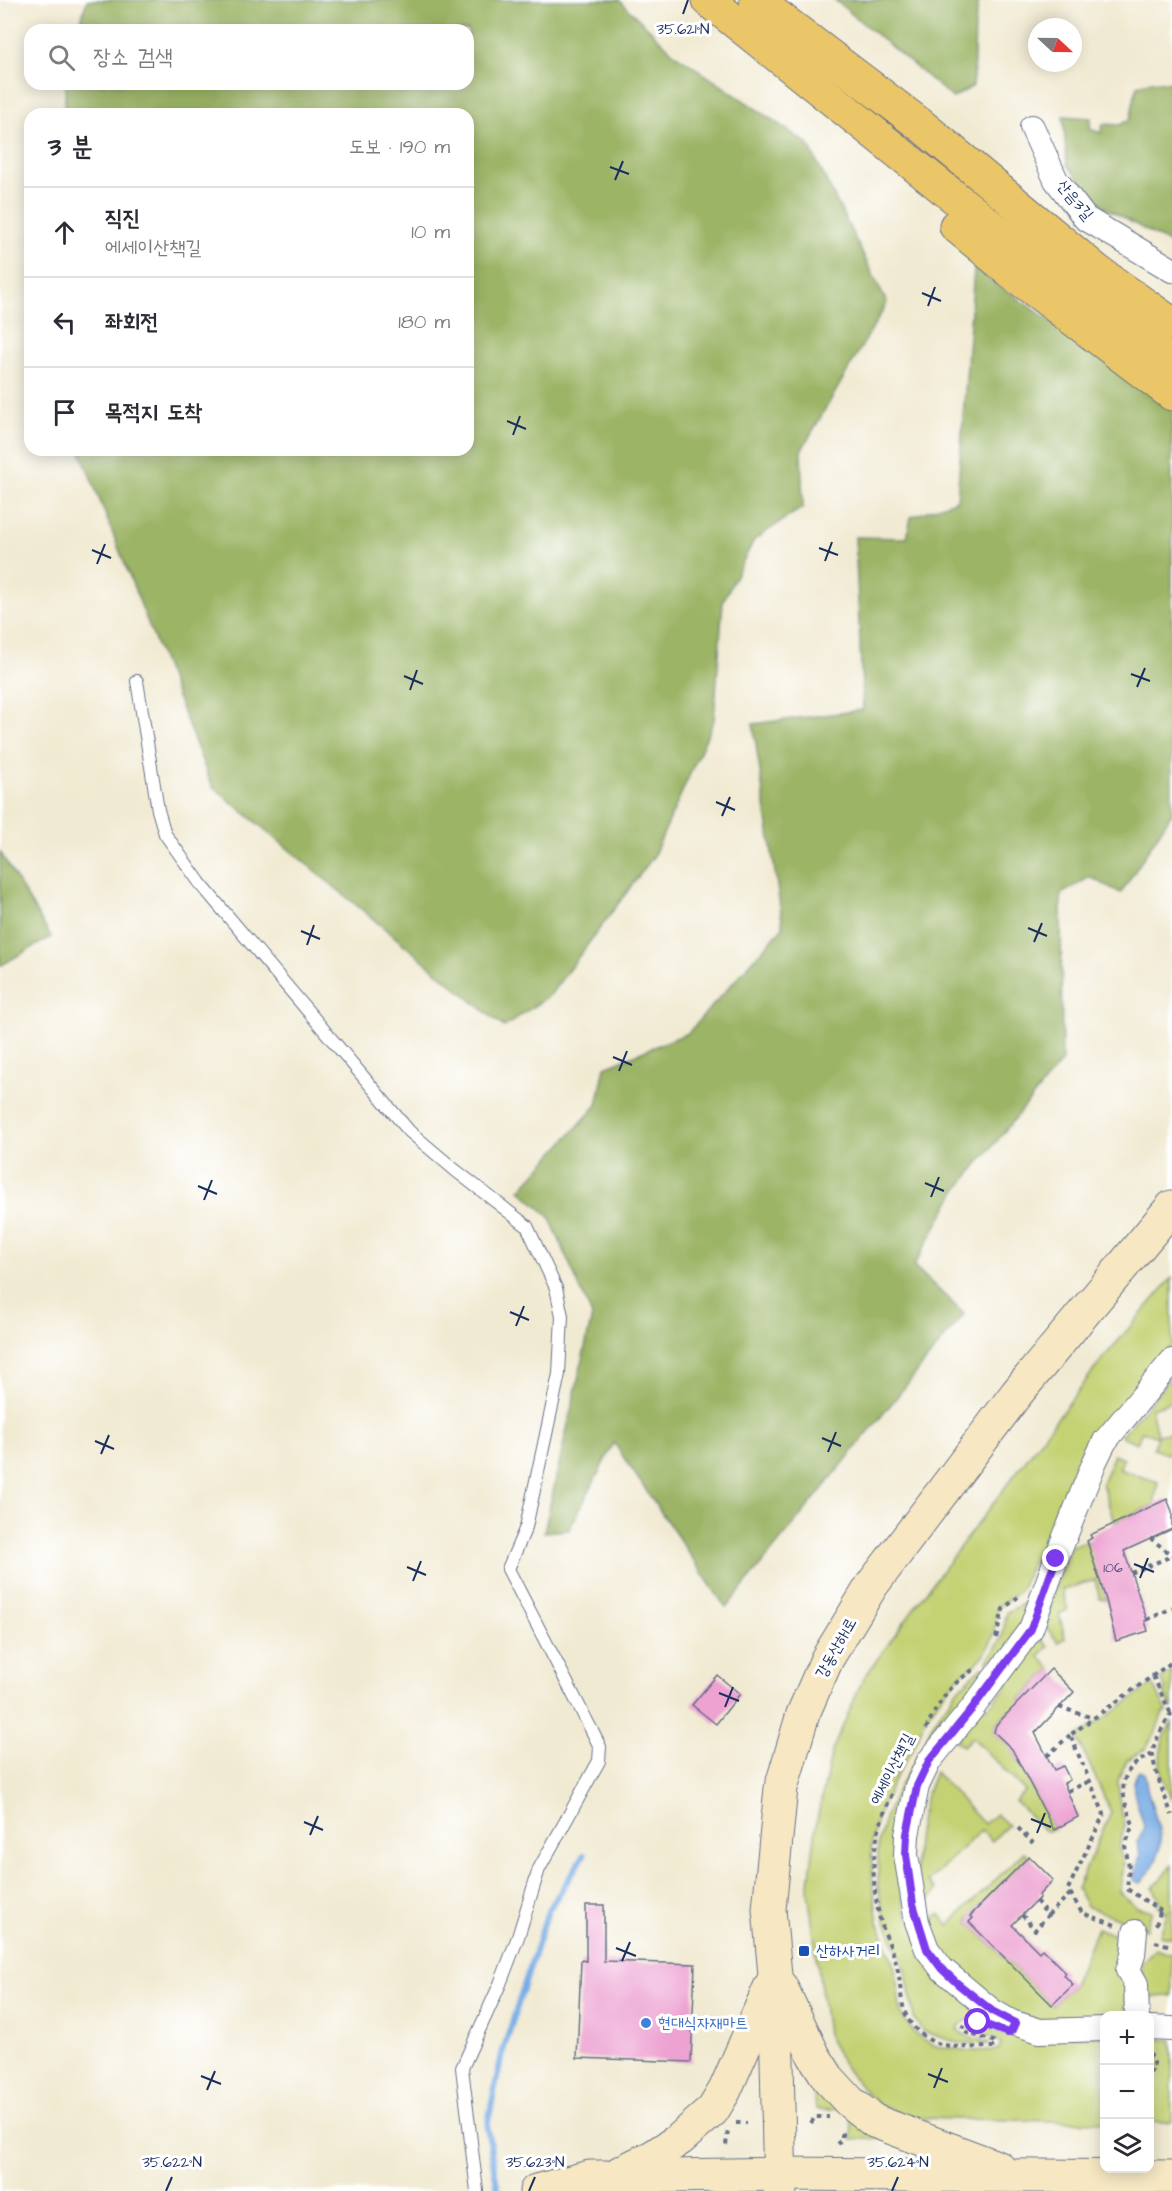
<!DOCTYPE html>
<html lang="ko">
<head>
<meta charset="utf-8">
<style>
	body { margin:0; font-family:"Architects Daughter","Poor Story",sans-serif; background:#f7f7f7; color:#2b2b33 }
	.controls { position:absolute; right:18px; bottom:18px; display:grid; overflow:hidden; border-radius:12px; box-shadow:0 3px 15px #0003 }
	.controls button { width:54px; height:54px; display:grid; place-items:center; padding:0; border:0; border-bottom:2px solid #e1e1e2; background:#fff; color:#2b2b33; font:30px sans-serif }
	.compass { position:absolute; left:1028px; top:18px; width:54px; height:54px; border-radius:50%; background:#fff; box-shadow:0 3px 15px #0003; rotate:112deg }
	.stop { position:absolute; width:18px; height:18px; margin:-14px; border:4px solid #7c3aed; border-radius:50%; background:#fff }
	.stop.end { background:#7c3aed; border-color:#fff; box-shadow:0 2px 6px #0008 }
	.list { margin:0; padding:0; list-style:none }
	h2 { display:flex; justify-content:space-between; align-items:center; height:78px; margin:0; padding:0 24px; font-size:26px }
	h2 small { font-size:20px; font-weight:400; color:#7c7c81 }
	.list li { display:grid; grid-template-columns:39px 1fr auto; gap:18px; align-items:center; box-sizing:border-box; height:90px; padding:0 24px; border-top:2px solid #e1e1e2 }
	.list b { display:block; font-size:22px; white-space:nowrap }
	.list p { margin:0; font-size:20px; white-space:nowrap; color:#7c7c81 }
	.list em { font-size:20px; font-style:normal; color:#7c7c81 }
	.icon { flex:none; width:33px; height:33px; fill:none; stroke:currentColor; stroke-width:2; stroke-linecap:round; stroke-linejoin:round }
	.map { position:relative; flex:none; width:1172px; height:2191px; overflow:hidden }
	.search { position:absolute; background:#fff; box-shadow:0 3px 15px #0003; left:24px; top:24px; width:450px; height:66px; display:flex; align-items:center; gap:15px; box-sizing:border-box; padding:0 21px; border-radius:18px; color:#7c7c81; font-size:22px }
	.panel { position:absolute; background:#fff; box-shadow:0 3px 15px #0003; left:24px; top:108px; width:450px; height:348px; border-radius:18px }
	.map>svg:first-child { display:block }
	.green { fill:#c4d273; stroke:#708068; stroke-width:1.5 }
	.forest { fill:#9bb465; stroke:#5b7262; stroke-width:1.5 }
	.water { fill:#77ace5; stroke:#496ea2; stroke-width:1.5 }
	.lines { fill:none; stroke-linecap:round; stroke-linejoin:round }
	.stream { stroke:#77ace5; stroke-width:6 }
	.building { fill:#eda2d2 }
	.lane-casing { stroke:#667087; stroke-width:14 }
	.street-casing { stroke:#667087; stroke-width:26 }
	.secondary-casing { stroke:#667087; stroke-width:35 }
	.highway-casing { stroke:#667087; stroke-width:35 }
	.path { stroke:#667087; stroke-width:4; stroke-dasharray:4.5 4.5; stroke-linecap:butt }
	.lane { stroke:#fff; stroke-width:12 }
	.street { stroke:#fff; stroke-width:24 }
	.secondary { stroke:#f7e8c3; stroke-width:33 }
	.highway { stroke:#ebc669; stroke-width:33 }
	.route { stroke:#7c3aed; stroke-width:8 }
	.ticks { fill:none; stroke:#1b2f5e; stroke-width:2 }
	.transit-dot { fill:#1a4fb4; stroke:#fff; stroke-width:2 }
	.shop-dot { fill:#3f7fe0; stroke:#fff; stroke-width:2 }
	.labels { text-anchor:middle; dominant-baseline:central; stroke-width:6; stroke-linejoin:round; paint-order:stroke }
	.number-label { font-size:14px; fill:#504c7b }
	.street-label { font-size:16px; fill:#1b2f5e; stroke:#fff }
	.transit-label { font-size:16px; fill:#164399; stroke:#fff; text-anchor:start }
	.shop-label { font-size:16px; fill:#366cbe; stroke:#fff; text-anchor:start }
	.ticks-label { font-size:15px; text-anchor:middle; fill:#1b2f5e; stroke:#fff; stroke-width:6; stroke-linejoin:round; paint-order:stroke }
</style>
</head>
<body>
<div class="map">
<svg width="1172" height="2191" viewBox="0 0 1172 2191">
	<rect width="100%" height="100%" fill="#fff"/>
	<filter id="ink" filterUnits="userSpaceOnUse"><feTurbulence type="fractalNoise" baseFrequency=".0167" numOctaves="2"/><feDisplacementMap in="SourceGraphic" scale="12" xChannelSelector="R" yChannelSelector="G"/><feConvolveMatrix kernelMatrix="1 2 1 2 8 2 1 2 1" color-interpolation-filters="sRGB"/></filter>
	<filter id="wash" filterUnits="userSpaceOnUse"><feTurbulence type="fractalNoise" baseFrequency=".008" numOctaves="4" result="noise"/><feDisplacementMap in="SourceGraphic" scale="24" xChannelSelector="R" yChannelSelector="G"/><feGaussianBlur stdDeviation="1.35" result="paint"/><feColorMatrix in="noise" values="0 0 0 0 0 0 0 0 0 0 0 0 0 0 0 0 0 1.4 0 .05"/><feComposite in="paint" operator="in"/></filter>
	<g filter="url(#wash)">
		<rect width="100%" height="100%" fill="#f1ead2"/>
		<g class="green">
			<path d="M1172 1278V1344L1083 1457 1053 1556 1033 1561 1020 1591 998 1607 993 1637 985 1654 974 1666 962 1673 943 1694 926 1718 912 1750 894 1780 878 1814 871 1845 873 1888 878 1922 895 1969 901 2014 914 2033 934 2046 972 2051 998 2050 1001 2045 998 2040 968 2029 970 2026 977 2025 1010 2036 1016 2035 1104 2036V2122L912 2118 882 2106 867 2094 847 2071 827 2034 808 1891 817 1820 832 1751 863 1679 922 1597 1100 1362Z"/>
			<path d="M1172 1377V1402L1151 1408 1157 1435 1170 1433 1172 1452 1167 1454 1153 1449 1157 1437 1142 1431 1137 1443 1121 1436Z"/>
			<path d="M1114 1455 1124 1458 1119 1469 1158 1482 1154 1505 1114 1522 1102 1483Z"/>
			<path d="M1087 1541 1097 1562 1106 1600 1100 1599 1095 1580 1062 1590 1068 1610 1059 1614 1065 1638 1058 1642 1042 1622 1071 1546Z"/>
			<path d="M1050 1566 997 1669 988 1661 1002 1638 1007 1612 1025 1603 1039 1568Z"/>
			<path d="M1039 1636 1048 1647 1039 1656 1051 1669 1020 1699 1022 1701 1012 1711 1010 1710 996 1724 994 1732 1012 1749 1054 1830 1045 1831 1015 1801 1025 1791 972 1737 963 1746 956 1742 970 1717 991 1704 1007 1687 1008 1673Z"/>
			<path d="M983 1667 990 1674 904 1796 894 1835 905 1911 1006 2028C992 2024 965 2010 957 2030L965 2035 988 2042 989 2044 958 2043 922 2031 914 2018 906 1971 885 1920 878 1887V1844L886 1815 900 1785 915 1761 934 1722 956 1691Z"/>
			<path d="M1172 1671V1709L1163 1691 1166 1689 1161 1679Z"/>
			<path d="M1153 1684 1167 1711 1162 1714 1155 1734 1145 1749 1127 1760 1118 1780 1120 1806 1125 1825 1119 1847 1124 1866 1119 1892 1137 1907 1152 1911 1146 1929 1088 1907 1077 1889 1111 1812 1077 1737Z"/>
			<path d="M1172 1722V1798C1156 1772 1156 1748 1172 1722Z"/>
			<path d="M935 1772 984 1824 996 1814 1008 1825 992 1841 981 1830 928 1882 936 1890 927 1903 923 1904C908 1865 919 1810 935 1772Z"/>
			<path d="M1024 1852 1029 1856 971 1916 969 1922 1052 2005 1073 1985 1097 1928 1127 1940 1126 2015 1104 2016V2021L1047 2023 1016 2014 1000 2003 944 1955 929 1926 932 1919 939 1914 949 1925Z"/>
			<path d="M1172 1865V1938L1160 1935 1168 1911 1165 1913 1158 1906 1161 1902 1153 1888Z"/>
			<path d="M1155 1949 1172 1955V1996L1149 1997 1151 2018H1150V2016L1145 2015 1144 1981 1141 1963Z"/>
			<path d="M1150 2039 1172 2040V2122H1150V2080L1158 2069 1159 2060 1150 2048Z"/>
			<path d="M811 2066 841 2108 831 2110 816 2109Z"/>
			<path d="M851 2116 883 2138 852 2140Z"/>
		</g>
		<g class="forest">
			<path d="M87 0H619L675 54 808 144 887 303 801 451 803 507 754 540 723 601 714 720 653 857 550 995 504 1027 212 786 80 450H468V114H64L66 84H468V30H78Z"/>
			<path d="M835 0H979L975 24 973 86 953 98Z"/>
			<path d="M1151 81 1172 83V245L1104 207 1067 165 1063 116 1091 118 1090 129 1101 133 1103 124 1120 125 1130 119 1137 86Z"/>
			<path d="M974 269 1172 402V813L1121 893 1090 877 1061 894 1062 1061 956 1191 914 1266 964 1314 726 1608 614 1443 569 1530 544 1532 592 1316 549 1216 520 1190 597 1105 605 1067 688 1033 783 927 753 724 863 710 855 537 907 538 911 517 957 500Z"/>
			<path d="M0 852 51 937 0 966Z"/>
		</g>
		<path class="water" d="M1139 1771 1144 1773C1146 1779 1146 1786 1148 1792 1159 1833 1172 1846 1141 1883L1133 1880 1140 1856 1138 1841 1144 1827C1141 1809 1126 1788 1139 1771Z"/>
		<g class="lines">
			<path class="stream" d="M498 2191 487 2127 502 2054 548 1911 584 1855"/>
		</g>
		<g id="blocks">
			<g class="building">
				<path d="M1167 1499 1172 1511V1529L1124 1551 1147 1620 1145 1621 1148 1631 1116 1641 1106 1600 1087 1541 1092 1538 1090 1535Z"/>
				<path d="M1051 1669 1074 1692 1035 1733 1054 1770 1063 1766 1070 1780 1064 1783 1078 1817 1054 1830 1012 1749 994 1732 996 1725Z"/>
				<path d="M717 1675 740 1694 716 1724 692 1705Z"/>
				<path d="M1029 1856 1053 1880 1039 1895 1040 1897 1012 1925 1039 1952 1042 1949 1066 1973 1064 1975 1073 1985 1052 2005 969 1922 973 1918 970 1916Z"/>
				<path d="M586 1905H604V1961L695 1964 691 2062 577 2058 581 1960 586 1961Z"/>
			</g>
		</g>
	</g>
	<g filter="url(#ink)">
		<use href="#blocks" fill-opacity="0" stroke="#667087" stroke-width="1.5"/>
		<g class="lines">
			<g class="lane-casing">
				<path id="lane" d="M137 681 158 810 165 834 200 883 409 1131 455 1170 527 1226 556 1288 562 1316 559 1374 526 1527 508 1569 591 1729 600 1747 599 1761 539 1869 518 1937 500 1984 462 2068 477 2191"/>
			</g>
			<g class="street-casing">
				<g id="street">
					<path d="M1032 127 1056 180 1085 218 1172 270"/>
					<path d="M1135 1932 1133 1955 1128 1970 1136 1984 1137 2016"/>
					<path d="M1150 2028 1172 2029"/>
					<path d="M1104 2029 1040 2031 1011 2022 992 2011 942 1969 927 1949 917 1922 906 1855 907 1835 917 1786 929 1761 971 1710 1031 1629 1056 1559 1095 1461 1105 1441 1172 1361"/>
				</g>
			</g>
			<g class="secondary-casing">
				<g id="secondary">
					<path d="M781 1987 814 2056 828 2078 850 2102 874 2121 999 2168"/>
					<path d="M619 2173 654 2156 680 2139 713 2110 725 2090 771 1985"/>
					<path d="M536 2191 590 2177H612L779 2174 1172 2177"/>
					<path d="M780 2191 775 1975 769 1909 781 1788 803 1714 827 1659 872 1585 1017 1393 1172 1207"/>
				</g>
			</g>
			<g class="highway-casing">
				<g id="highway">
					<path d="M708 0 988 224 1172 363"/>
					<path d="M756 0 922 126 1097 271 1172 324"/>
					<path d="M956 226 1020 279 1172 394"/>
				</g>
			</g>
			<g class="path">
				<path d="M1150 1538 1172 1555"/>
				<path d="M1131 1573 1172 1556"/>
				<path d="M1147 1620 1172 1608"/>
				<path d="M996 1638 1003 1609 1018 1597"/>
				<path d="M1153 1676 1171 1714"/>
				<path d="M1059 1707 1093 1718"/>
				<path d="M1172 1713C1166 1719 1154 1743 1153 1751 1151 1764 1167 1802 1172 1815"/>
				<path d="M926 1729C936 1706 951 1683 973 1670"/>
				<path d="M1153 1754C1116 1769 1119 1791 1133 1824L1125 1846 1129 1867 1127 1889 1161 1911"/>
				<path d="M1047 1756 1070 1735"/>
				<path d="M1068 1791 1090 1781"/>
				<path d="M892 1794C872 1837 869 1873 880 1919 885 1937 895 1953 898 1971 903 1997 898 2014 921 2034 939 2050 969 2047 992 2047L995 2046 993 2041 967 2033 962 2029 964 2024 971 2022"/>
				<path d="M1018 1828 1033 1843"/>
				<path d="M1036 1901 1048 1915 1071 1893"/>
				<path d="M1022 1915 1035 1930 1048 1915"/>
				<path d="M1115 1925 1082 1913 1068 1889 1104 1814 1070 1735 1172 1662V1660"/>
				<path d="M1156 1925 1161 1909"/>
				<path d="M1155 1942 1172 1946"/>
				<path d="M1150 2053 1154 2066 1150 2073"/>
				<path d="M736 2123H747"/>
				<path d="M811 2123 815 2117H829"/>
				<path d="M837 2144 842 2139V2128"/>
				<path d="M726 2145 728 2130"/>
			</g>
			<use href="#lane" class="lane"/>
			<use href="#street" class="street"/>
			<use href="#secondary" class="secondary"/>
			<use href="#highway" class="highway"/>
		</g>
	</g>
	<g class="lines" filter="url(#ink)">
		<path class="route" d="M978 2022 1008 2033 1012 2030 1015 2023 992 2011 958 1984 942 1969 927 1949 913 1904 906 1855 907 1834 917 1786 929 1761 971 1710 1031 1629 1056 1559"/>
	</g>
	<path class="ticks" d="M683 14 688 0M610 167 629 174M615 180 623 161M922 293 941 301M928 306 935 287M507 421 526 429M513 435 520 416M819 548 838 555M92 550 111 558M825 561 832 542M97 564 105 544M1131 674 1150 681M404 676 423 684M1137 687 1145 668M410 690 417 670M716 802 735 810M722 816 730 797M1028 928 1047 936M301 931 320 939M1034 942 1042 923M307 945 314 925M613 1057 632 1065M619 1071 627 1051M925 1183 944 1191M198 1186 217 1194M931 1197 939 1177M204 1200 212 1180M510 1312 529 1320M516 1326 524 1306M822 1438 841 1446M95 1441 114 1449M828 1452 836 1432M101 1454 109 1435M1134 1564 1154 1572M407 1567 426 1575M1140 1578 1148 1558M413 1581 421 1561M719 1693 739 1701M725 1707 733 1687M1031 1819 1051 1827M304 1822 323 1830M1037 1833 1045 1813M310 1835 318 1816M616 1948 636 1956M622 1961 630 1942M928 2074 948 2082M201 2076 221 2084M934 2088 942 2068M207 2090 215 2071M166 2191 172 2177M529 2191 535 2177M892 2191 898 2177"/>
	<rect class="transit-dot" x="798" y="1945" width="12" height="12" rx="3"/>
	<circle class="shop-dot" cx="646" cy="2023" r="6"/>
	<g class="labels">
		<g class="number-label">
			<text x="1113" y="1568">106</text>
		</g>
		<g class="street-label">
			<text transform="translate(1075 200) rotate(50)">산음3길</text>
			<text transform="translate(836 1648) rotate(-61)">강동산하1로</text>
			<text transform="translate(892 1769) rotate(-63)">에세이산책길</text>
		</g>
		<g class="transit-label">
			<text x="816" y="1951">산하사거리</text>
		</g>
		<g class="shop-label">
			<text x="658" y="2023">현대식자재마트</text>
		</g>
	</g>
	<g class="ticks-label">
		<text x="683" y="34">35.621°N</text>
		<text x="172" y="2167">35.622°N</text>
		<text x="535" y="2167">35.623°N</text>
		<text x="898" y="2167">35.624°N</text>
	</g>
</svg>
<div class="controls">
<button>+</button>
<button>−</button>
<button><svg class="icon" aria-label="layers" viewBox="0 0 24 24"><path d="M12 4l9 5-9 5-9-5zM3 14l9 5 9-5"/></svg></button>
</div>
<svg class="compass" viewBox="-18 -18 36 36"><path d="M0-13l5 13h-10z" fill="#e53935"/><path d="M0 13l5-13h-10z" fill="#7c7c81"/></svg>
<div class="stop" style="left:978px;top:2022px"></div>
<div class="stop end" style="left:1056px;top:1559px"></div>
<div class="search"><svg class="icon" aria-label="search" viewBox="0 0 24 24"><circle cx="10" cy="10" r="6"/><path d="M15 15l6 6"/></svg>장소 검색</div>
<section class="panel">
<h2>3 분<small>도보 · 190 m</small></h2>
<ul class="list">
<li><svg class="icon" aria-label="ahead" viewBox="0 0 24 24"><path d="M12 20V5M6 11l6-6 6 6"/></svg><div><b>직진</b><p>에세이산책길</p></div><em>10 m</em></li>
<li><svg class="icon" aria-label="left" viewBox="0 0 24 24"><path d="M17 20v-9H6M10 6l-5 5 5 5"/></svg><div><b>좌회전</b></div><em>180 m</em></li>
<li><svg class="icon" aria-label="arrive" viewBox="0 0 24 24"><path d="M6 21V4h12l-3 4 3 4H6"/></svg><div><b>목적지 도착</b></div></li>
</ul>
</section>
</div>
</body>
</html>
